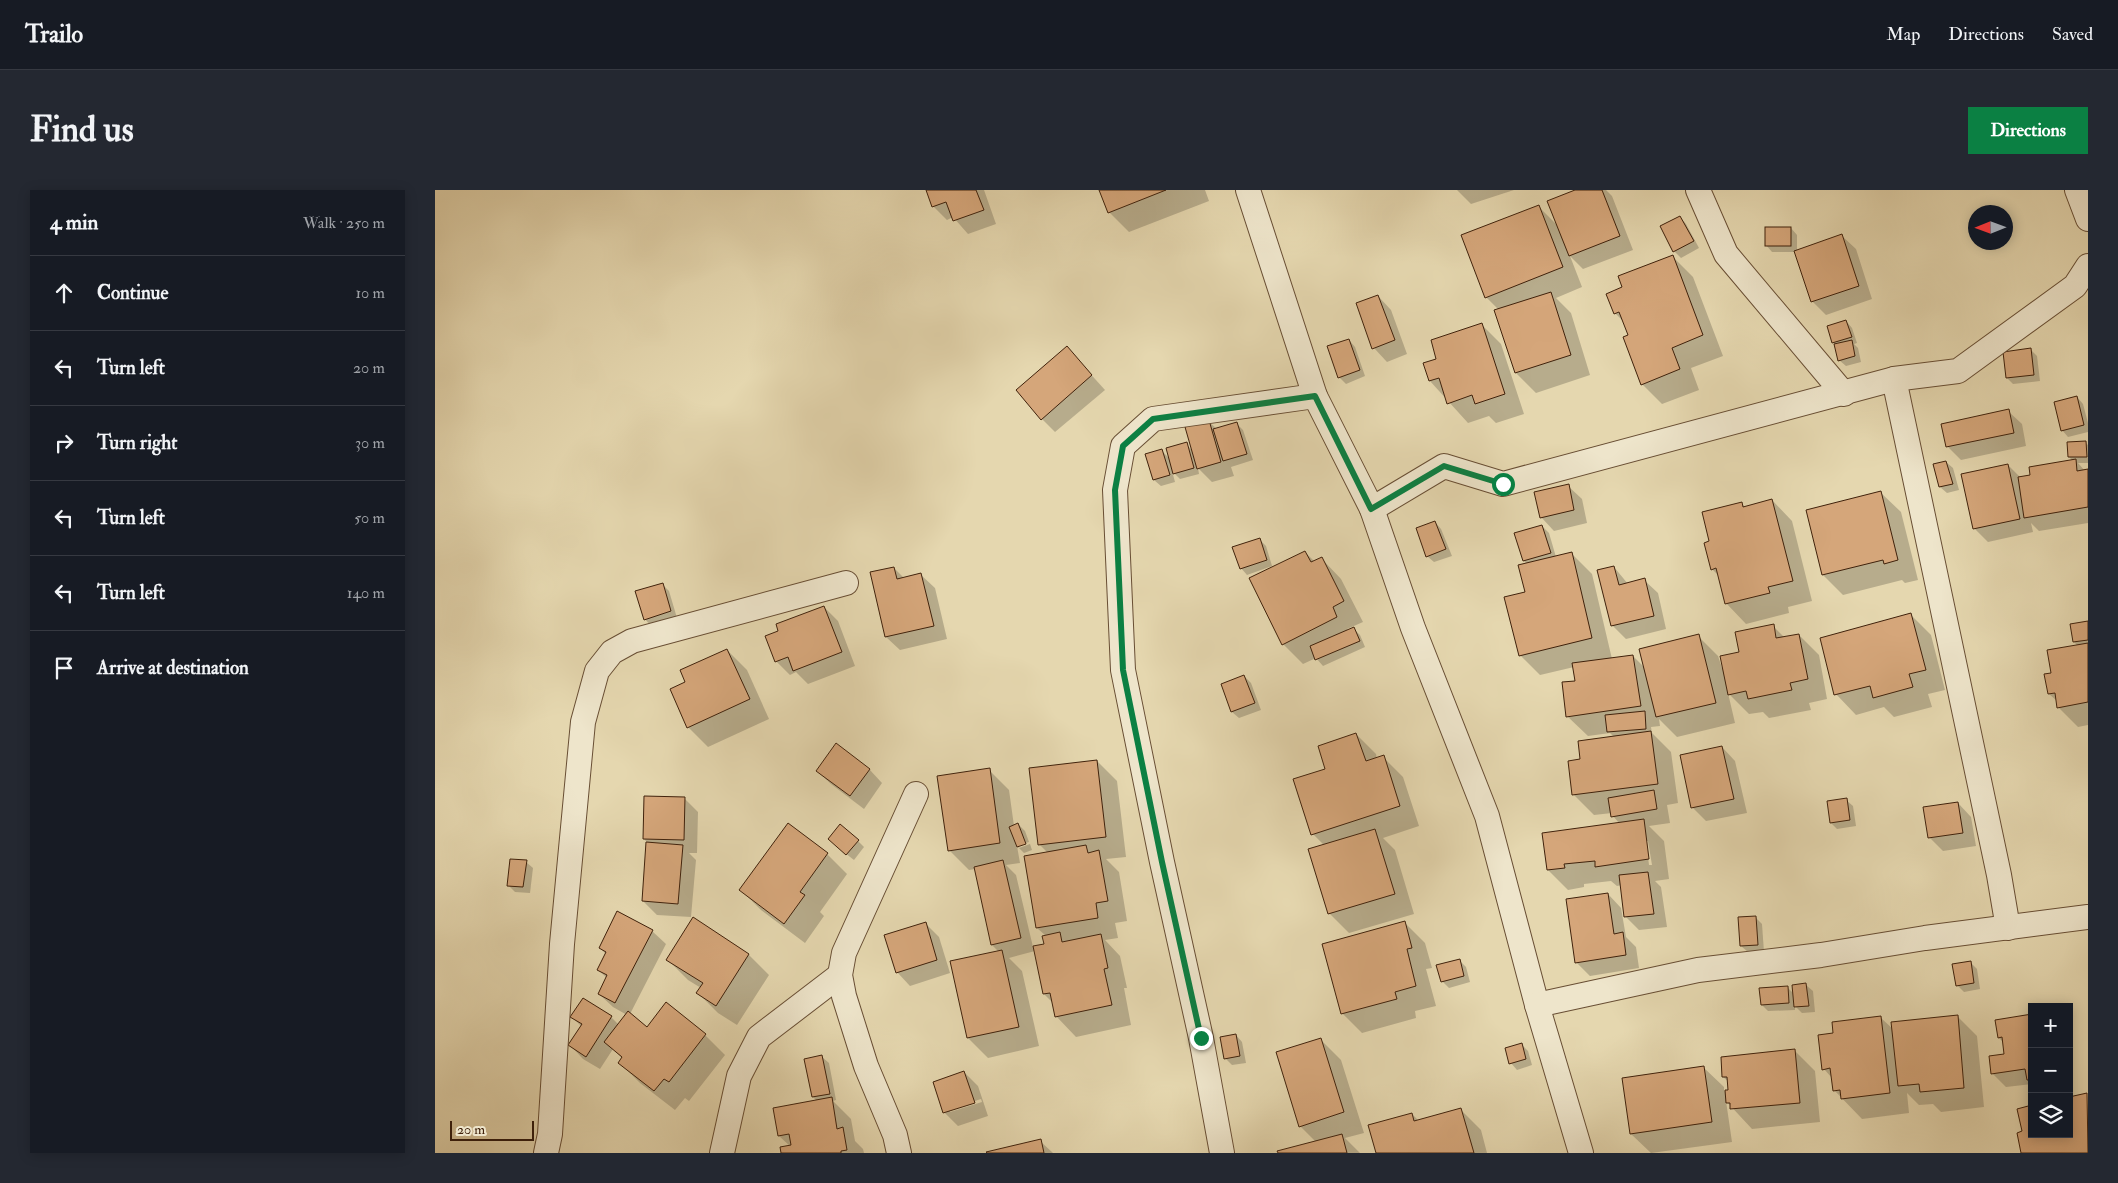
<!DOCTYPE html>
<html lang="en">
<head>
<meta charset="utf-8">
<style>
	body { margin:0; font-family:"IM FELL Double Pica",serif; background:#242831; color:#f1f3f6 }
	.controls { position:absolute; right:15px; bottom:15px; display:grid; overflow:hidden; border-radius:0px; box-shadow:0 2px 12px #0003 }
	.controls button { width:45px; height:45px; display:grid; place-items:center; padding:0; border:0; border-bottom:1px solid #363941; background:#171b24; color:#f1f3f6; font:25px sans-serif }
	.compass { position:absolute; left:1533px; top:15px; width:45px; height:45px; border-radius:50%; background:#171b24; box-shadow:0 2px 12px #0003; rotate:269deg }
	.scale { position:absolute; left:15px; bottom:12px; width:84px; box-sizing:border-box; padding-left:5px; border:2px solid #3f210b; border-top:0; font-size:14px; line-height:18px; white-space:nowrap; color:#3f210b; -webkit-text-stroke:4px #eee5cb; paint-order:stroke }
	.stop { position:absolute; width:15px; height:15px; margin:-11px; border:4px solid #0b8043; border-radius:50%; background:#fff }
	.stop.end { background:#0b8043; border-color:#fff; box-shadow:0 1px 5px #0008 }
	.list { margin:0; padding:0; list-style:none }
	h2 { display:flex; justify-content:space-between; align-items:center; height:65px; margin:0; padding:0 20px; font-size:21px }
	h2 small { font-size:16px; font-weight:400; color:#9ea1a6 }
	.list li { display:grid; grid-template-columns:32px 1fr auto; gap:15px; align-items:center; box-sizing:border-box; height:75px; padding:0 20px; border-top:1px solid #363941 }
	.list b { display:block; font-size:19px; white-space:nowrap }
	.list em { font-size:16px; font-style:normal; color:#9ea1a6 }
	.icon { flex:none; width:28px; height:28px; fill:none; stroke:currentColor; stroke-width:2; stroke-linecap:round; stroke-linejoin:round }
	.map { position:relative; flex:none; width:1653px; height:963px; overflow:hidden; border-radius:0px }
	header { display:flex; align-items:center; gap:30px; box-sizing:border-box; height:70px; padding:0 25px; background:#171b24; border-bottom:1px solid #363941 }
	header strong { font-size:24px }
	nav { display:flex; gap:28px; margin-inline-start:auto; font-size:18px }
	.intro { display:flex; align-items:center; justify-content:space-between; box-sizing:border-box; height:120px; padding:0 30px }
	h1 { margin:0; font-size:35px }
	.button { padding:12px 22px; border-radius:0px; background:#0b8043; color:#fff; font-size:18px; font-weight:700 }
	main { display:flex; gap:30px; padding:0 30px }
	aside { flex:1; background:#171b24; border-radius:0px; box-shadow:0 2px 12px #0003 }
	.map>svg:first-child { display:block }
	.shadow { fill:#0003; fill-rule:evenodd }
	.building { fill:#d5a67a; stroke:#3f210b }
	.lines { fill:none; stroke-linecap:round; stroke-linejoin:round }
	.minor-casing { stroke:#684e34; stroke-width:26 }
	.minor { stroke:#eee5cb; stroke-width:24 }
	.route { stroke:#0b8043; stroke-width:6 }
</style>
</head>
<body>
<header>
<strong>Trailo</strong>
<nav><a>Map</a><a>Directions</a><a>Saved</a></nav>
</header>
<div class="intro"><h1>Find us</h1><a class="button">Directions</a></div>
<main>
<aside>
<h2>4 min<small>Walk · 250 m</small></h2>
<ul class="list">
<li><svg class="icon" aria-label="ahead" viewBox="0 0 24 24"><path d="M12 20V5M6 11l6-6 6 6"/></svg><div><b>Continue</b></div><em>10 m</em></li>
<li><svg class="icon" aria-label="left" viewBox="0 0 24 24"><path d="M17 20v-9H6M10 6l-5 5 5 5"/></svg><div><b>Turn left</b></div><em>20 m</em></li>
<li><svg class="icon" aria-label="right" viewBox="0 0 24 24"><path d="M7 20v-9h11M14 6l5 5-5 5"/></svg><div><b>Turn right</b></div><em>30 m</em></li>
<li><svg class="icon" aria-label="left" viewBox="0 0 24 24"><path d="M17 20v-9H6M10 6l-5 5 5 5"/></svg><div><b>Turn left</b></div><em>50 m</em></li>
<li><svg class="icon" aria-label="left" viewBox="0 0 24 24"><path d="M17 20v-9H6M10 6l-5 5 5 5"/></svg><div><b>Turn left</b></div><em>140 m</em></li>
<li><svg class="icon" aria-label="arrive" viewBox="0 0 24 24"><path d="M6 21V4h12l-3 4 3 4H6"/></svg><div><b>Arrive at destination</b></div></li>
</ul>
</aside>
<div class="map">
<svg width="1653" height="963" viewBox="0 0 1653 963">
	<rect width="100%" height="100%" fill="#e5d7af"/>
	<filter id="stains"><feTurbulence type="fractalNoise" baseFrequency=".004" numOctaves="4"/><feColorMatrix values="0 0 0 0 .2 0 0 0 0 .09 0 0 0 0 .02 0 0 0 .5 -.17"/></filter>
	<radialGradient id="worn" r=".72"><stop offset=".6" stop-color="#630" stop-opacity="0"/><stop offset="1" stop-color="#630" stop-opacity=".3"/></radialGradient>
	<g class="shadow">
		<path d="M492 0H549L561 34 533 44 518 27 512 30 498 16Z"/>
		<path d="M663 0H770L774 11 694 42 674 22 666 1Z"/>
		<path d="M1022 0H1079L1036 14Z"/>
		<path d="M1143 0H1171L1177 6 1198 60 1148 79 1135 66 1147 97 1121 108 1136 123 1155 185 1101 203 1081 183 1064 120 1051 107 1103 16 1123 36Z"/>
		<path d="M1245 27 1251 34 1264 58 1246 68 1239 61Z"/>
		<path d="M1356 38 1362 45V61L1407 46 1421 59 1437 109 1391 125 1377 111 1361 62H1337L1331 55Z"/>
		<path d="M1238 67 1258 87 1288 166 1256 178 1264 200 1227 214 1207 194 1189 132 1180 123 1189 98Z"/>
		<path d="M943 106 956 120 972 164 952 172 939 158Z"/>
		<path d="M1411 131 1417 138 1422 153 1419 154 1423 158 1426 172 1411 176 1404 170 1398 152Z"/>
		<path d="M1046 134 1066 154 1089 224 1061 233 1054 226 1033 233 995 191 1003 170Z"/>
		<path d="M914 150 920 157 930 186 911 194 904 187Z"/>
		<path d="M632 158 670 200 620 242 607 229Z"/>
		<path d="M1596 160 1602 166 1605 191 1578 194 1572 188Z"/>
		<path d="M1642 207 1648 214 1653 233V242L1633 247 1627 240Z"/>
		<path d="M1573 221 1587 234 1591 256 1526 270 1512 256Z"/>
		<path d="M774 232 782 239 801 233 808 240 818 270 796 277 799 286 777 292 763 278 764 284 745 289 737 281 740 292 726 296 719 290 711 265 726 260 735 269 751 254 758 261Z"/>
		<path d="M1650 252 1653 255V273H1643L1650 281 1653 280V333L1604 341 1596 333 1598 342 1553 352 1539 338 1573 275 1585 287 1597 286 1638 271 1634 267Z"/>
		<path d="M1511 272 1518 278 1524 300 1512 303 1505 297Z"/>
		<path d="M1133 296 1147 309 1152 333 1119 341 1106 327Z"/>
		<path d="M1445 302 1466 322 1483 390 1470 393 1467 390 1408 405 1388 385Z"/>
		<path d="M1337 310 1357 331 1377 411 1353 417 1354 423 1311 434 1291 413 1284 386 1277 379 1276 352 1307 314 1310 317Z"/>
		<path d="M1000 332 1006 339 1017 366 999 372 992 366Z"/>
		<path d="M1107 336 1114 343 1121 367 1136 363 1157 384 1177 469 1198 466 1210 478 1263 446 1283 466 1287 478 1338 436 1350 448 1364 445 1384 465 1392 509 1374 513 1376 520 1334 528 1328 522 1314 524 1293 503 1300 533 1242 547 1224 529 1225 536 1216 537 1217 543 1236 562 1243 613 1232 615 1235 633 1214 636 1229 651 1234 689 1220 691 1226 697 1232 737 1204 740 1191 727 1187 695 1182 696 1176 691 1149 694V697L1133 700 1113 680 1185 634 1178 626 1177 623 1159 625 1139 605 1134 572 1146 570 1179 547 1175 543 1153 546 1132 526 1141 492 1139 477 1105 485 1085 465 1091 403 1092 374 1089 371ZM1211 651H1213L1217 675H1214Z"/>
		<path d="M824 349 831 356 837 376 812 385 806 378Z"/>
		<path d="M870 362 880 372 886 368 906 389 928 432 912 439 913 441 919 439 925 445 930 457 888 476 881 468 868 474 848 454Z"/>
		<path d="M1179 377 1193 394 1209 390 1223 403 1231 439 1191 449 1177 435Z"/>
		<path d="M459 378 469 388 486 385 500 398 512 449 465 460 451 447 436 383Z"/>
		<path d="M227 394 234 401 242 428 216 436 210 429Z"/>
		<path d="M389 417 403 431 420 476 373 494 361 482 355 485 341 471Z"/>
		<path d="M1476 425 1496 445 1510 500 1493 504 1497 517 1459 527 1449 517 1421 525 1401 504Z"/>
		<path d="M1653 432V535L1643 537 1623 517 1622 511 1614 504 1617 484 1643 456 1639 452Z"/>
		<path d="M292 460 312 480 334 529 273 557 253 537 252 492Z"/>
		<path d="M809 486 816 493 826 520 804 528 797 522Z"/>
		<path d="M921 544 941 564 942 569 948 567 968 587 984 636 948 648 960 660 979 724 914 743 894 723 889 655 878 644 892 580Z"/>
		<path d="M1287 557 1300 571 1312 623 1271 631 1258 618 1246 566Z"/>
		<path d="M662 571 682 591 691 667 671 669 684 682 692 731 680 733 683 748 670 750 685 766 692 798H689L696 835 641 847 621 826 618 813 609 804 600 761 574 768 587 781 604 856 553 868 533 848 564 762 557 755 540 679 534 680 514 660 554 580 574 600 579 636 583 634 590 641 594 652 584 655V658L595 654 597 660 589 663 582 656 585 673 571 675 581 685 598 757 610 755 611 746 602 738 613 663 604 654Z"/>
		<path d="M434 579 447 593 429 619 396 594 382 581Z"/>
		<path d="M249 608 263 622 262 663H254L261 670 256 727 222 725 208 711 212 652 209 649Z"/>
		<path d="M1411 610 1418 616 1421 636 1402 639 1396 633Z"/>
		<path d="M1523 613 1536 627 1541 656 1508 661 1494 647Z"/>
		<path d="M353 635 392 664 412 684 385 722 389 726 370 753 326 720 306 700Z"/>
		<path d="M423 651 429 657 419 670 401 656Z"/>
		<path d="M91 672 98 678 95 703 80 702 73 695Z"/>
		<path d="M1173 704 1186 718 1191 747 1201 757 1204 778 1155 786 1141 772Z"/>
		<path d="M1320 727 1327 734 1329 762H1313L1306 756Z"/>
		<path d="M258 729 314 765 334 785 302 835 283 823 263 803 266 798 253 790 233 770Z"/>
		<path d="M490 733 504 747 515 783 475 796 462 782Z"/>
		<path d="M970 733 990 753 997 778 991 779 1001 816 980 821 981 828 927 843 907 823Z"/>
		<path d="M217 741 231 754 195 824 212 838 270 845 290 865 254 911 250 908 240 920 205 893 185 873 188 869 178 859 165 879 148 869 135 855 147 837 137 827H176L184 835 192 825 178 817 164 804 172 788 163 780 171 764 165 758Z"/>
		<path d="M1024 770 1031 777 1035 792 1014 798 1007 791Z"/>
		<path d="M1535 772 1542 779 1545 799 1529 802 1522 795Z"/>
		<path d="M1371 795 1378 801 1380 822 1367 823 1360 816V820L1333 821 1327 815 1352 797 1359 804Z"/>
		<path d="M1597 825V894L1571 897 1557 883 1570 865 1569 853 1564 848 1561 831Z"/>
		<path d="M1522 826 1542 846 1549 917 1506 922 1498 914 1484 915 1472 903 1474 923 1427 929 1399 900 1397 888 1389 879 1400 844 1446 828 1459 840Z"/>
		<path d="M801 845 807 852 811 873 797 875 791 869 787 848Z"/>
		<path d="M886 850 906 870 929 943 910 948 925 963H844L881 952 865 936Z"/>
		<path d="M1086 854 1093 861 1097 875 1082 880 1076 873Z"/>
		<path d="M1360 861 1380 881 1385 932 1317 939 1291 911 1297 952 1216 963 1196 944 1268 877 1289 897V901H1294V892L1288 887Z"/>
		<path d="M387 867 394 873 401 910 398 911 416 929 420 951 428 959 429 963H348L355 956 344 946 339 919 382 911 378 907 370 870Z"/>
		<path d="M529 882 543 896 553 926 523 936 509 922ZM546 909 547 912 515 922V919Z"/>
		<path d="M1652 905 1653 963H1587L1597 944H1634Z"/>
		<path d="M1026 920 1046 940 1052 963H942L977 924 984 931Z"/>
		<path d="M605 951 618 963H553Z"/>
	</g>
	<g class="building">
		<path d="M491 0H541L549 20 518 31 511 12 497 17Z"/>
		<path d="M664 0H731L673 23Z"/>
		<path d="M1140 0H1167L1185 46 1134 66 1112 11Z"/>
		<path d="M1104 15 1128 77 1050 108 1026 45Z"/>
		<path d="M1245 26 1259 51 1238 62 1225 36Z"/>
		<rect x="1330" y="37" width="26" height="19"/>
		<path d="M1407 44 1424 96 1376 112 1359 61Z"/>
		<path d="M1238 65 1268 145 1237 158 1245 179 1206 195 1188 147 1193 145 1184 122 1179 124 1171 104 1187 97 1183 86Z"/>
		<path d="M1116 102 1136 165 1080 183 1059 120Z"/>
		<path d="M943 105 960 150 937 159 921 113Z"/>
		<path d="M1411 130 1417 147 1397 153 1392 136Z"/>
		<path d="M1047 133 1070 204 1040 214 1037 205 1012 214 1004 188 994 191 988 173 1001 169 996 150Z"/>
		<path d="M914 149 925 180 903 188 892 156Z"/>
		<path d="M1417 150 1420 166 1403 171 1399 154Z"/>
		<path d="M632 156 657 185 606 230 581 200Z"/>
		<path d="M1596 158 1599 185 1571 188 1568 162Z"/>
		<path d="M1642 206 1649 235 1626 241 1619 212Z"/>
		<path d="M1574 219 1579 243 1511 257 1506 234Z"/>
		<path d="M774 230 786 272 762 279 750 237Z"/>
		<path d="M802 232 812 264 788 271 778 239Z"/>
		<path d="M1651 251 1652 267H1633L1632 252Z"/>
		<path d="M752 252 759 278 738 284 731 258Z"/>
		<path d="M727 259 735 285 718 290 710 264Z"/>
		<path d="M1641 269 1642 281 1653 279V317L1589 328 1583 287 1595 285 1594 277Z"/>
		<path d="M1511 271 1518 294 1504 297 1498 274Z"/>
		<path d="M1573 274 1585 329 1538 339 1526 284Z"/>
		<path d="M1134 294 1139 320 1105 328 1099 302Z"/>
		<path d="M1446 301 1463 370 1449 374 1448 370 1387 385 1371 320Z"/>
		<path d="M1337 309 1358 391 1333 397 1335 403 1290 414 1281 378 1276 380 1269 353 1274 351 1267 322 1307 312 1308 317Z"/>
		<path d="M1000 331 1011 359 991 367 981 338Z"/>
		<path d="M1107 335 1116 363 1088 371 1079 343Z"/>
		<path d="M825 348 832 370 805 379 797 357Z"/>
		<path d="M870 361 876 372 887 367 909 411 898 417 902 427 847 455 814 388Z"/>
		<path d="M1137 362 1157 448 1084 466 1069 407 1090 402 1083 375Z"/>
		<path d="M1179 376 1184 395 1210 388 1219 426 1176 436 1162 380Z"/>
		<path d="M459 377 462 389 486 383 499 436 450 447 435 382Z"/>
		<path d="M228 393 236 421 209 430 200 401Z"/>
		<path d="M389 416 407 462 358 481 353 467 340 472 330 446 343 441 341 434Z"/>
		<path d="M1476 423 1491 480 1474 484 1478 497 1438 508 1435 496 1399 505 1385 448Z"/>
		<path d="M1653 431V450L1638 452 1635 434Z"/>
		<path d="M1339 434 1341 448 1364 444 1373 489 1355 493 1357 500 1313 509 1311 501 1293 505 1285 466 1304 462 1300 442Z"/>
		<path d="M919 437 925 451 880 470 875 456Z"/>
		<path d="M1264 444 1281 513 1221 527 1204 459Z"/>
		<path d="M1653 453V512L1622 518 1620 503 1613 504 1609 484 1616 483 1612 460Z"/>
		<path d="M292 459 315 509 252 538 235 499 250 492 245 480Z"/>
		<path d="M1198 465 1206 516 1131 527 1127 492 1140 491 1137 473Z"/>
		<path d="M809 485 820 513 796 522 786 494Z"/>
		<path d="M1210 521 1211 539 1172 542 1170 525Z"/>
		<path d="M1216 541 1223 594 1137 605 1133 571 1145 569 1143 551Z"/>
		<path d="M921 543 931 571 949 565 965 616 876 645 858 589 890 579 883 556Z"/>
		<path d="M401 553 435 579 415 606 381 581Z"/>
		<path d="M1287 556 1299 609 1256 618 1245 565Z"/>
		<path d="M662 570 671 647 603 655 594 578Z"/>
		<path d="M555 578 565 653 513 661 502 586Z"/>
		<path d="M1219 600 1222 619 1176 627 1173 608Z"/>
		<path d="M209 606 250 607 249 650 208 649Z"/>
		<path d="M1412 608 1415 630 1395 633 1392 611Z"/>
		<path d="M1523 612 1528 643 1493 648 1488 617Z"/>
		<path d="M1209 629 1214 669 1160 677V671L1129 674 1130 678 1112 680 1107 643Z"/>
		<path d="M353 633 393 663 365 702 370 705 349 734 304 700Z"/>
		<path d="M583 633 591 654 582 657 574 637Z"/>
		<path d="M405 634 424 650 411 665 393 649Z"/>
		<path d="M940 639 960 704 893 724 873 659Z"/>
		<path d="M211 652 248 655 243 714 207 711Z"/>
		<path d="M651 655 653 663 664 660 673 711 661 713 663 728 601 738 589 666Z"/>
		<path d="M75 669 92 670 88 697 72 696Z"/>
		<path d="M568 670 586 748 556 755 539 677Z"/>
		<path d="M1213 682 1219 724 1189 727 1184 685Z"/>
		<path d="M1173 703 1179 744 1188 742 1191 765 1140 773 1131 709Z"/>
		<path d="M182 721 218 740 180 813 163 804 172 785 162 780 171 762 164 758Z"/>
		<path d="M1321 726 1323 755 1305 756 1303 727Z"/>
		<path d="M258 727 314 764 281 816 261 803 268 793 231 770Z"/>
		<path d="M970 731 977 758 972 759 981 796 960 802 962 809 906 824 887 754Z"/>
		<path d="M491 732 502 770 461 783 449 745Z"/>
		<path d="M625 742 627 752 666 744 673 778 669 779 677 815 620 827 615 803 608 804 598 756 609 754 607 746Z"/>
		<path d="M567 760 584 837 532 848 515 771Z"/>
		<path d="M1025 769 1029 786 1006 792 1001 775Z"/>
		<path d="M1536 771 1539 793 1521 796 1517 774Z"/>
		<path d="M1371 793 1374 816 1359 817 1357 795Z"/>
		<path d="M1353 796 1354 813 1326 815 1324 798Z"/>
		<path d="M148 808 177 826 151 867 133 855 147 834 135 827Z"/>
		<path d="M231 812 271 844 234 892 229 889 219 901 183 873 187 867 169 852 193 821 212 837Z"/>
		<path d="M1597 824V890H1592L1590 879 1556 884 1554 866 1569 864 1567 847 1563 848 1560 830Z"/>
		<path d="M1523 825 1529 898 1485 902 1484 894 1463 896 1456 832Z"/>
		<path d="M1446 826 1455 903 1406 909 1405 900 1398 901 1395 878 1387 880 1383 845 1398 843 1397 832Z"/>
		<path d="M801 844 805 866 789 869 785 847Z"/>
		<path d="M886 848 909 922 864 937 841 862Z"/>
		<path d="M1087 853 1091 869 1074 874 1070 858Z"/>
		<path d="M1360 859 1365 913 1295 919V913H1291L1290 900H1293L1292 887H1287L1286 867Z"/>
		<path d="M387 865 395 904 377 907 369 869Z"/>
		<path d="M1269 876 1277 932 1195 944 1187 888Z"/>
		<path d="M529 881 540 913 508 923 498 892Z"/>
		<path d="M1652 903 1653 963H1586L1582 943 1587 941 1582 919 1597 915V944H1634V907Z"/>
		<path d="M397 907 402 939 408 937 412 960 406 961V963H346L345 957 356 955 354 944 343 946 338 918Z"/>
		<path d="M1026 918 1039 963H941L933 935 977 923 979 931Z"/>
		<path d="M907 944 912 963H843L842 961Z"/>
		<path d="M606 949 609 963H552L551 962Z"/>
	</g>
	<g class="lines">
		<g class="minor-casing">
			<g id="minor">
				<path d="M813 0 880 206 937 319 978 438 1052 626 1102 815 1146 963"/>
				<path d="M1263 0 1291 64 1409 204"/>
				<path d="M1642 0 1653 29"/>
				<path d="M1459 189 1564 685 1573 738"/>
				<path d="M937 319 1009 276 1068 294 1459 189 1523 181 1640 96 1653 76"/>
				<path d="M1102 815 1263 780 1386 765 1490 748 1653 727"/>
				<path d="M111 963 115 944 127 754 148 532 162 481 177 462 197 451 411 393"/>
				<path d="M287 963 304 886 324 847 405 785"/>
				<path d="M464 963 460 945 431 876 409 806 405 785 409 763 481 604"/>
				<path d="M787 963 766 848 727 672 688 480 680 300 688 256 718 229 880 206"/>
			</g>
		</g>
		<use href="#minor" class="minor"/>
	</g>
	<g class="lines">
		<path class="route" d="M766 848 727 672 688 480 680 300 688 256 718 229 880 206 936 319 1009 276 1068 294"/>
	</g>
	<rect width="100%" height="100%" filter="url(#stains)"/>
	<rect width="100%" height="100%" fill="url(#worn)"/>
</svg>
<div class="controls">
<button>+</button>
<button>−</button>
<button><svg class="icon" aria-label="layers" viewBox="0 0 24 24"><path d="M12 4l9 5-9 5-9-5zM3 14l9 5 9-5"/></svg></button>
</div>
<svg class="compass" viewBox="-18 -18 36 36"><path d="M0-13l5 13h-10z" fill="#e53935"/><path d="M0 13l5-13h-10z" fill="#9ea1a6"/></svg>
<div class="scale">20 m</div>
<div class="stop" style="left:1068px;top:294px"></div>
<div class="stop end" style="left:766px;top:848px"></div>
</div>
</main>
</body>
</html>
